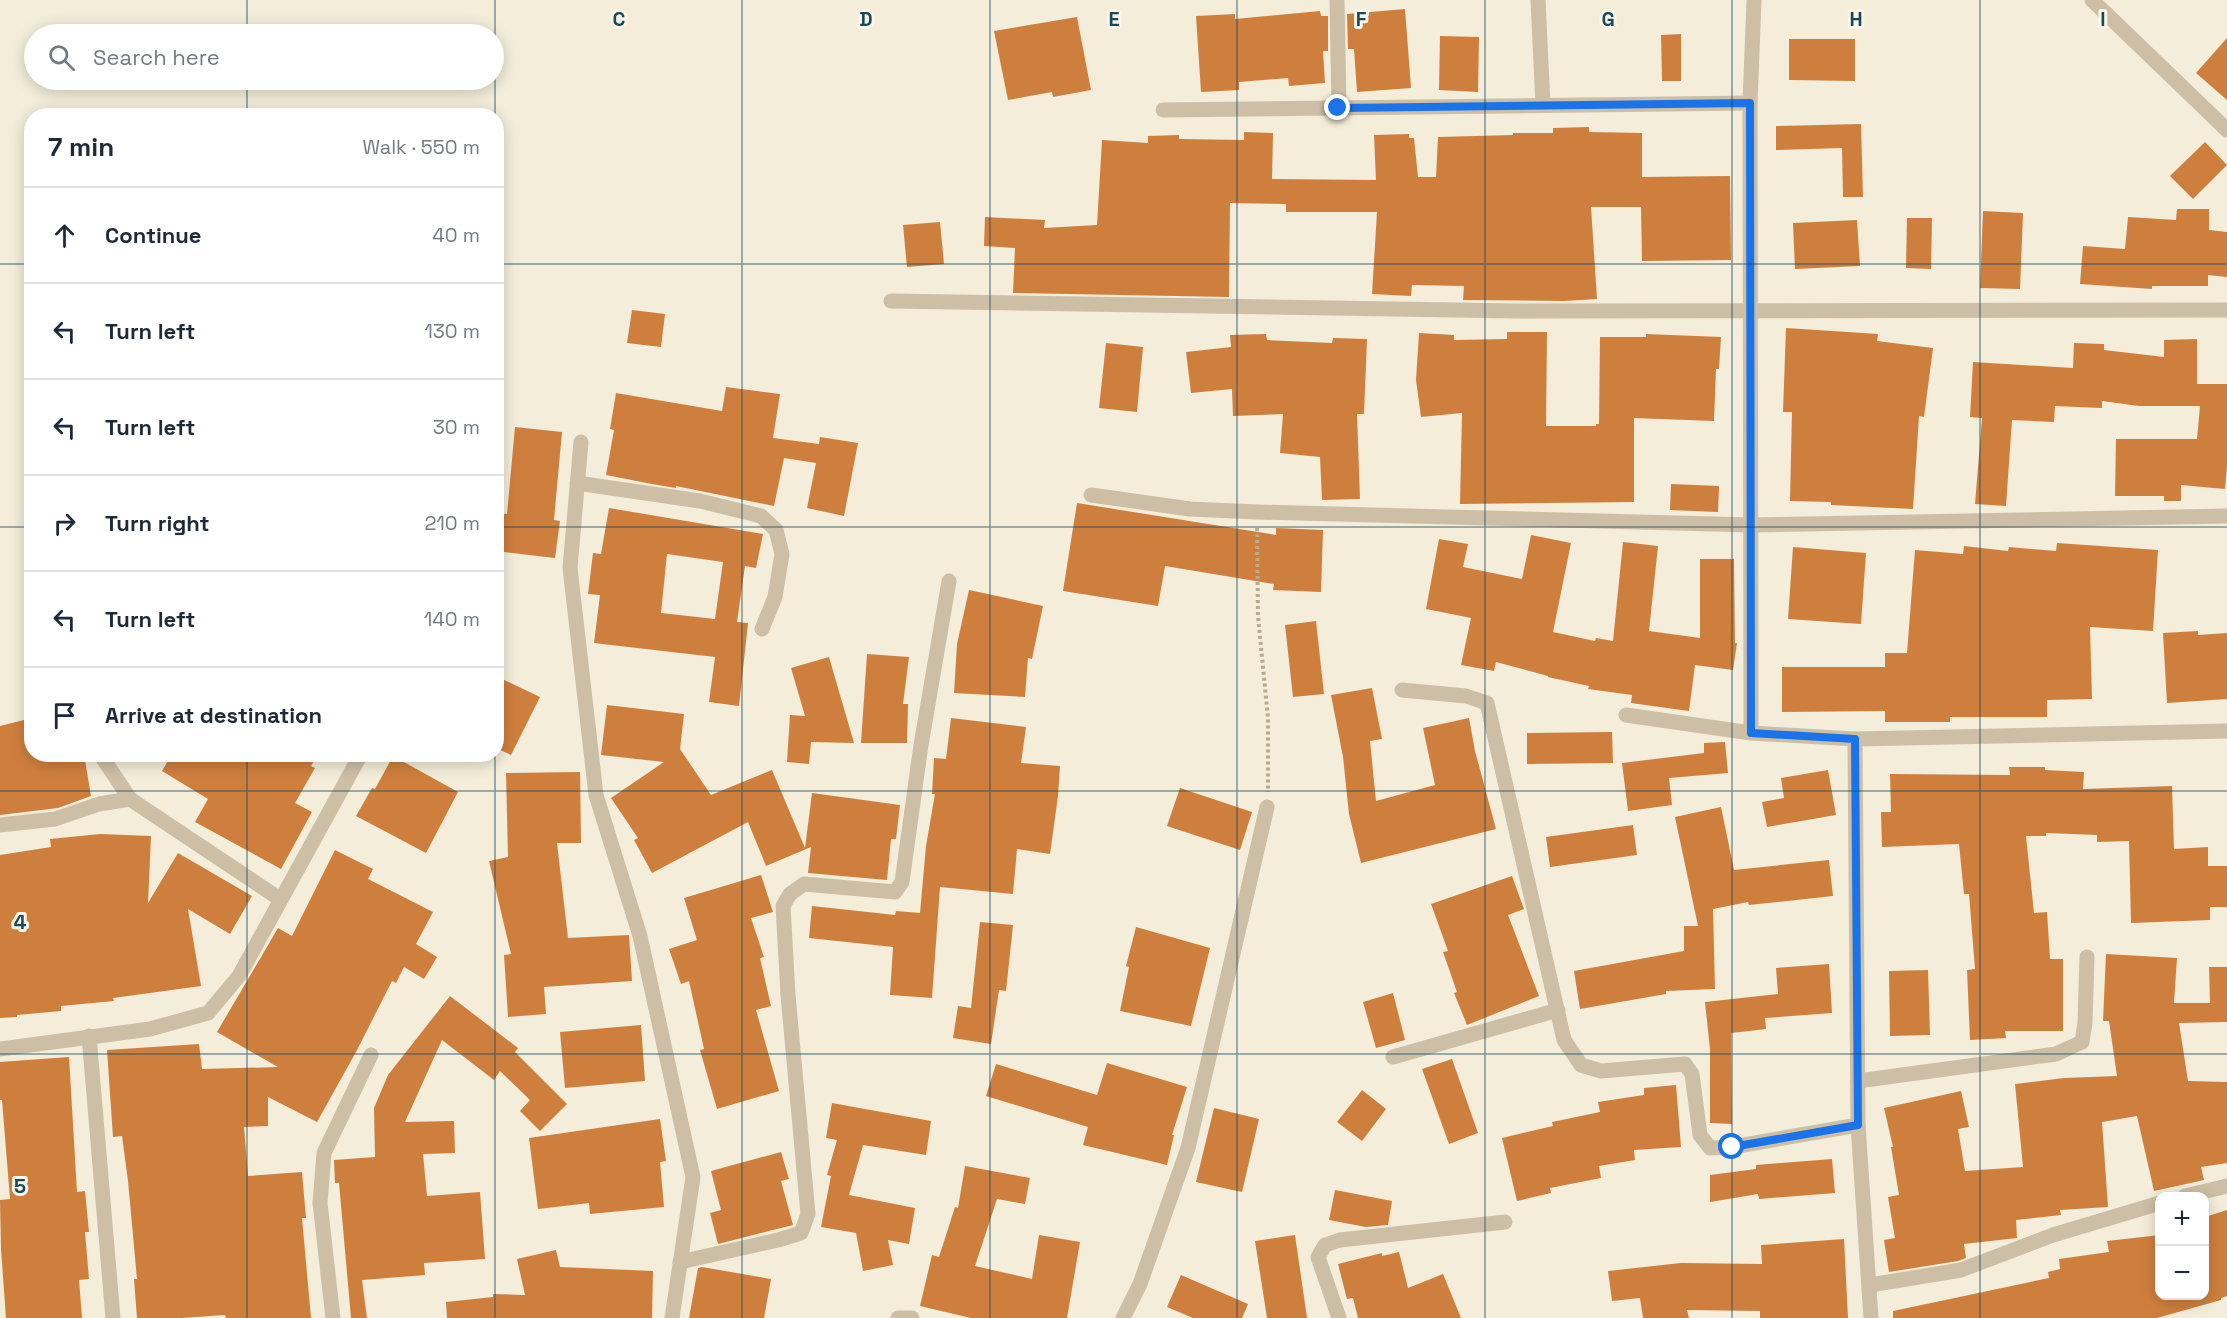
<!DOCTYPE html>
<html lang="en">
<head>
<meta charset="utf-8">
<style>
	body { margin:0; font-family:"Space Grotesk",sans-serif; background:#f2f2f3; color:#1f2937 }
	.controls { position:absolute; right:18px; bottom:18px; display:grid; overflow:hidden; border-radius:12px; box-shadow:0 3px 15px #0003 }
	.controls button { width:54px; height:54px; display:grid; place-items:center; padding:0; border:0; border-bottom:2px solid #e0e1e3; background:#fff; color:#1f2937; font:30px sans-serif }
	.stop { position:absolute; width:18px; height:18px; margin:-14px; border:4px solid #1a73e8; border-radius:50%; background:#fff }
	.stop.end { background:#1a73e8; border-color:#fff; box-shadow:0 2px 6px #0008 }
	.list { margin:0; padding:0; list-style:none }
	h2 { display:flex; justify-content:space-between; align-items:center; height:78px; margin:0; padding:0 24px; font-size:26px }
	h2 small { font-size:20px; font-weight:400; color:#747a83 }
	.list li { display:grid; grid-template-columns:39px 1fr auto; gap:18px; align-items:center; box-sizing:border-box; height:96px; padding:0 24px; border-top:2px solid #e0e1e3 }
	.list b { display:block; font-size:22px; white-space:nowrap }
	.list em { font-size:20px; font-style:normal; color:#747a83 }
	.icon { flex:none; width:33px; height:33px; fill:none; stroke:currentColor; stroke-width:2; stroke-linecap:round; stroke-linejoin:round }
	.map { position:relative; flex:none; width:2227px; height:1318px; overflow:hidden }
	.search { position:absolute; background:#fff; box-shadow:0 3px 15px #0003; left:24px; top:24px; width:480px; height:66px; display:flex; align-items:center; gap:15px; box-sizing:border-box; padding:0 21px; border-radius:33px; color:#747a83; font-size:22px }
	.panel { position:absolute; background:#fff; box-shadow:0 3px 15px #0003; left:24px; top:108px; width:480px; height:654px; border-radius:24px }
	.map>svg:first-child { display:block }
	.building { fill:#cf7f3d; fill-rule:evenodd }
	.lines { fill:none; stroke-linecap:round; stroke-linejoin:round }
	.path { stroke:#b8aa8f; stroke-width:4; stroke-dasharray:3 3; stroke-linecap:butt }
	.minor { stroke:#cdbfa5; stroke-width:15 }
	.route { stroke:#1a73e8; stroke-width:8 }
	.grid { fill:none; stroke:#194a5c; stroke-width:1.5; stroke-opacity:0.55 }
	.grid-label { font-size:20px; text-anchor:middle; font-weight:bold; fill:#194a5c; stroke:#fbf6e7; stroke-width:6; stroke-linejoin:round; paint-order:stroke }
</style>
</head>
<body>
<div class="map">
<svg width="2227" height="1318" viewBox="0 0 2227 1318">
	<rect width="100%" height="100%" fill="#f3edda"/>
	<g class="building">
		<path d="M1405 9 1411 88 1357 92 1354 49H1348L1347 14Z"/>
		<path d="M1320 11 1321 16H1328V51H1323L1325 83 1289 86 1288 78 1239 82V90L1201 92 1196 16 1235 14V19Z"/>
		<path d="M1077 17 1091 90 1053 97 1052 92 1008 100 994 31Z"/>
		<path d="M1681 34V81H1662L1661 35Z"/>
		<path d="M1440 36 1479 37 1478 92 1439 90Z"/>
		<path d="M2227 38V100L2196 73Z"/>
		<path d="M1789 39H1855V81L1789 80Z"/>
		<path d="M1861 124 1863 197H1843L1842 148 1776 150V126Z"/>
		<path d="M1589 127V132L1642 133V177L1730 176 1731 260 1642 261 1641 207H1591L1597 299 1564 301 1463 300 1464 286 1412 285 1411 296 1372 294 1377 212H1286V204L1230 203 1229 297 1013 293 1015 248 984 246 985 217 1045 220 1044 228 1097 225 1102 140 1148 143V136L1179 135V139L1244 140V132L1273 133 1272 179 1376 180 1374 135 1409 134V138H1414L1418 177H1436L1438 137 1513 135V133H1553V128Z"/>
		<path d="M2205 142 2227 165 2193 199 2170 176Z"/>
		<path d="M2177 209H2209V230L2227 232V277L2208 275V286H2152V289L2080 284 2083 246 2125 249 2128 217 2176 220Z"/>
		<path d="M1983 211 2023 213 2020 289 1980 288Z"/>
		<path d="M1907 218H1932L1931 269 1906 268Z"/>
		<path d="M1857 220 1860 266 1795 269 1793 223Z"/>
		<path d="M940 222 944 264 907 267 903 225Z"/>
		<path d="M632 310 665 314 661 347 627 343Z"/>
		<path d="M1786 328 1878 334 1877 341 1933 348 1924 417 1919 416 1913 509 1831 505V502L1790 501 1792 412H1783Z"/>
		<path d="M1507 332H1547L1546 426H1596V424H1599L1600 337H1646V334L1721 337 1719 369H1716L1714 421 1634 418V502L1460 504 1462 413 1421 417 1416 380 1419 333 1454 335V340L1507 339Z"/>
		<path d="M1266 334 1267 340 1332 343 1333 338 1367 339 1364 414H1357L1360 499 1322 500 1320 457 1280 453 1283 414 1233 416 1232 389 1191 393 1186 352 1231 347 1230 335Z"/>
		<path d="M2197 339V384H2227V466L2225 489 2181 485V501H2164V496H2115L2116 439H2197L2200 406H2139L2102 401V408L2055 406 2054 422 2012 420 2006 506 1975 504 1982 418 1970 417 1973 362 2073 368 2074 343 2104 344V350L2164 357V340Z"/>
		<path d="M1106 343 1143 347 1137 412 1099 408Z"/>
		<path d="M726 387 780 394 773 438 819 444 820 437 858 443 844 516 807 508 816 463 784 458 774 506 676 486V488L652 484 606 475 614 430 610 429 616 393 722 411Z"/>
		<path d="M515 427 562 432 554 520 560 521 555 558 496 551V513L507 514Z"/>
		<path d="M1671 484 1719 486 1718 512 1670 510Z"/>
		<path d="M1077 503 1276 535V528L1323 530 1321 592 1273 590 1274 584 1165 566 1158 606 1063 591Z"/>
		<path d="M609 508 763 534 756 568 745 566 737 622 748 623 739 706 709 702 715 657 594 643 600 595 588 594 593 553 601 554ZM667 554 723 562 715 619 661 613Z"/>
		<path d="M1531 535 1571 543 1553 632 1595 641 1596 638 1613 641 1623 542 1658 546 1649 631 1700 638V559H1734L1735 643H1737L1733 670 1695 665 1689 711 1631 703 1632 695 1588 689 1589 686 1548 677V676L1496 662 1494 671 1461 665 1471 618 1426 609 1439 539 1468 544 1463 567 1522 579Z"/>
		<path d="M2057 543 2158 550 2153 631 2090 627 2092 699 2047 700V717H1950V722H1885V711L1782 712V667H1885V653H1907L1915 550 1963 554 1964 546 2008 551 2009 547 2056 551Z"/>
		<path d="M1793 547 1866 553 1861 624 1788 619Z"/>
		<path d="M969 590 1043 606 1032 659 1028 658 1025 697 954 693 957 644Z"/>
		<path d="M1316 621 1324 694 1293 697 1285 625Z"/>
		<path d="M2198 631V635L2227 633V699L2167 703 2163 633Z"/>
		<path d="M867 654 909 657 903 704H908L907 743H861Z"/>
		<path d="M829 657 854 743 811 742 809 764 787 762 790 715 805 716 791 668Z"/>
		<path d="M496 676 540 697 511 755 496 748Z"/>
		<path d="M1372 688 1382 739 1370 741 1376 801 1435 785 1423 728 1469 718 1475 751 1496 829 1361 863 1349 814 1343 757 1331 695Z"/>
		<path d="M607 705 684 714 680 749 711 795 772 770 805 848 812 793 900 805 896 839H891L887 880 808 873 811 847 766 866 748 822 652 873 634 840 638 838 611 798 664 762 601 755Z"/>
		<path d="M32 718V754H84L91 796 58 808 0 815V726Z"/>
		<path d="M951 718 1026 727 1021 763 1060 766 1058 796 1050 854 1017 849 1013 894 940 887 932 998 890 995 893 947 809 938 812 906 895 915 896 911 920 913 926 846 935 794H932L934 758 946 759Z"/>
		<path d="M1612 732 1613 763 1527 764V733Z"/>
		<path d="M1725 742 1728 773 1669 778 1672 805 1628 811 1622 763 1704 753V743Z"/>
		<path d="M172 754H318L311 766 315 768 295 803 312 812 281 869 195 822 208 799 162 771Z"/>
		<path d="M393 756 458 792 426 853 356 816 372 788 375 789Z"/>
		<path d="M2009 767H2045V770L2084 772 2083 789 2172 786 2174 849 2208 847V866H2227V907H2210V920L2131 923 2129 841 2097 842V835L2046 833V836H2026L2034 913 2047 912 2050 959H2063V1031H2005L2006 1038 1970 1040 1967 970 1975 969 1969 894H1964L1959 844 1882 847 1881 812H1891L1890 774 2010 775Z"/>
		<path d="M1828 770 1836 815 1767 827 1762 802 1784 798 1781 778Z"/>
		<path d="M580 772 581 843H557L568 938 629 935 632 981 544 987 546 1014 508 1017 504 955 511 954 489 861 508 857 506 773Z"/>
		<path d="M1180 788 1252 812 1240 850 1167 826Z"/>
		<path d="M1721 807 1734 870 1829 860 1833 896 1749 905 1748 902 1713 909 1715 989 1666 991V994L1580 1009 1574 971 1684 951V926H1698L1675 817Z"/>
		<path d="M1633 825 1637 855 1550 867 1546 837Z"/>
		<path d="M100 834 151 836 148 903 178 853 252 896 230 934 188 909 201 986 113 998 114 1001 61 1006V1011L17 1015V1017L0 1018V855L51 847 50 839Z"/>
		<path d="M335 850 373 869 368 879 433 912 416 944 437 957 424 979 404 967 396 983 392 981 356 1052 317 1122 268 1097V1126L244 1127 248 1176 302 1172 306 1218H302L311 1318H226L225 1315 182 1318H137L134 1279H137L128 1181 122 1136 113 1137 107 1050 199 1044 202 1069 278 1067 217 1032 278 928 292 936Z"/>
		<path d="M761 875 773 912 751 918 764 957 760 958 771 1006 756 1010 779 1091 717 1109 700 1050 704 1049 689 981 681 984 669 949 697 940 684 898Z"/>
		<path d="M1512 876 1524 909 1508 915 1539 996 1467 1025 1454 993 1457 992 1443 952 1448 951 1431 904Z"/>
		<path d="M980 922 1013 925 1006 991 999 990 991 1044 953 1038 958 1006 971 1008Z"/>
		<path d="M1136 927 1210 948 1191 1026 1120 1011 1129 967 1126 966Z"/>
		<path d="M2106 954 2177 958 2174 1003H2210L2209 967H2227V1022L2179 1023 2188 1081 2227 1082V1163L2201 1167 2204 1180 2154 1191 2137 1116 2102 1122 2108 1207 2060 1210 2061 1215 2016 1220 2017 1238 1964 1244 1966 1258 1958 1261 1889 1272 1884 1240 1895 1238 1888 1197 1899 1195 1891 1147H1893L1884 1108 1961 1091 1969 1127 1958 1129 1965 1171 2023 1167 2015 1084 2064 1078 2117 1076 2109 1021H2103Z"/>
		<path d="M1829 964 1832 1013 1765 1018 1766 1029 1731 1033 1732 1124 1710 1123V1049L1705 1002 1778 994 1776 968Z"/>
		<path d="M1928 970 1930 1035 1890 1036 1889 971Z"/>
		<path d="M1393 993 1405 1040 1376 1048 1363 1002Z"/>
		<path d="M450 996 518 1048 515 1052 567 1104 540 1131 520 1111 530 1100 500 1071 494 1080 442 1040 405 1122 454 1121 455 1153 423 1154 427 1196 480 1192 485 1259 424 1263 425 1275 362 1280 367 1318H351L339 1183H335L334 1160 375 1157 374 1108 388 1075Z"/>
		<path d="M641 1025 645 1081 565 1088 560 1032Z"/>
		<path d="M69 1057 77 1192 85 1191 89 1232H85L89 1279 79 1280 82 1318H6L1 1249 0 1200 10 1199 2 1100H0V1062Z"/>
		<path d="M1452 1059 1478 1133 1449 1144 1422 1069Z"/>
		<path d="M1107 1063 1187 1087 1172 1135H1174L1167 1165 1083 1145 1088 1127 986 1096 996 1064 1097 1095Z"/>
		<path d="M1676 1085 1681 1147 1634 1150 1635 1160 1599 1166 1601 1178 1550 1188 1551 1193 1517 1201 1502 1138 1553 1126 1552 1122 1600 1112 1598 1102 1644 1095V1088Z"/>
		<path d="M1362 1090 1386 1109 1362 1141 1337 1122Z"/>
		<path d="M832 1103 931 1121 926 1155 863 1145 849 1195 915 1208 909 1244 888 1240 893 1265 863 1271 856 1233 821 1227 831 1176 827 1175 837 1140 826 1138Z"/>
		<path d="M1214 1108 1259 1119 1242 1192 1196 1182Z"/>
		<path d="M660 1119 666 1161 660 1162 664 1207 590 1214 589 1203 538 1209 529 1138Z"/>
		<path d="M781 1152 789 1179 781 1181 793 1225 718 1244 710 1213 721 1210 711 1171Z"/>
		<path d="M1832 1159 1835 1193 1759 1199 1758 1194 1710 1202V1175L1756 1169V1165Z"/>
		<path d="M965 1166 1030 1178 1025 1204 997 1199 975 1266 1032 1279 1039 1235 1080 1242 1067 1318H971L920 1306 932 1255 939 1257 955 1207 958 1208Z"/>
		<path d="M1335 1190 1392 1201 1388 1225 1366 1227 1329 1220Z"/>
		<path d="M2227 1210V1296L2221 1298V1300L2157 1318H1893V1311L2049 1278 2048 1272 2060 1269 2059 1259 2109 1252 2107 1241 2160 1235V1296H2205V1217Z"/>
		<path d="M1295 1235 1307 1318H1267L1255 1241Z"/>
		<path d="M1844 1239 1848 1318H1760V1311L1687 1310 1689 1318H1643L1640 1298 1612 1301 1608 1271 1681 1263 1762 1264 1761 1245Z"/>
		<path d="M556 1250 560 1267 653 1271 652 1318H447L446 1302 493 1297V1294L525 1295 517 1259Z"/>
		<path d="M1399 1252 1408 1288 1443 1274 1461 1318H1358L1353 1298 1347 1299 1338 1264 1382 1253V1256Z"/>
		<path d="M702 1267 771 1279 764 1318H689L698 1268Z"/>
		<path d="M1181 1275 1248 1304 1242 1318H1193L1167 1307Z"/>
	</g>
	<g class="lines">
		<path class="path" d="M1257 528 1258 616 1268 718V792"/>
		<g class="minor">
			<path d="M1337 0 1339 108"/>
			<path d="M1538 0 1543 105"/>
			<path d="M2092 0 2227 130"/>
			<path d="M1163 110 1750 103"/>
			<path d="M891 301 1516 311 2227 310"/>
			<path d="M581 442 570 568 596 795 640 936 693 1177 672 1318"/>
			<path d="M577 483 700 501 761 516 776 530 782 554 775 597 762 629"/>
			<path d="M1091 495 1190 509 1257 512 1752 525 2227 516"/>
			<path d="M1402 690 1466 696 1487 703 1564 1040 1581 1065 1601 1071 1685 1064 1692 1074 1700 1135 1710 1148 1732 1147 1858 1125"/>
			<path d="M1626 715 1751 733 1855 739 2227 731"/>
			<path d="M1751 733 1750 103 1754 0"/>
			<path d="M1855 739 1858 1125 1871 1318"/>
			<path d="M100 754 130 799"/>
			<path d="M0 825 55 819 99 804 130 799 280 899"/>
			<path d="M89 1036 113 1318"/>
			<path d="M0 1049 150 1029 208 1013 239 976 361 754"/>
			<path d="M1393 1057 1558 1010"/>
			<path d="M1858 1081 2056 1054 2082 1042 2085 1023 2087 957"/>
			<path d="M2185 1196 2227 1186"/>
			<path d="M680 1262 778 1240 801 1233 808 1214 788 995 783 906 790 894 804 884 895 892 902 882 921 745 949 581"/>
			<path d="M1870 1285 1961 1270 2053 1235 2160 1203"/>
			<path d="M333 1318 320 1203 324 1153 371 1055"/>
			<path d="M898 1318H912"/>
			<path d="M1123 1318 1140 1284 1188 1148 1267 807"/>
			<path d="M1339 1318 1318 1257 1325 1245 1340 1240 1505 1222"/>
		</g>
	</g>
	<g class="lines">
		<path class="route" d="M1338 108 1750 103 1751 733 1855 739 1858 1125 1732 1147"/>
	</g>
	<path class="grid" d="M247 0V34M495 0V116M742 0V1318M990 0V1318M1237 0V1318M1485 0V1318M1732 0V1318M1980 0V1318M247 80V116M0 264H32M496 264H2227M0 527H32M496 527H2227M247 754V1318M495 754V1318M0 791H2227M0 1054H2227"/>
	<g class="grid-label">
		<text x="619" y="26">C</text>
		<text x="866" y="26">D</text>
		<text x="1114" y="26">E</text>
		<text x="1361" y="26">F</text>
		<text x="1608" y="26">G</text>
		<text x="1856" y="26">H</text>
		<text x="2103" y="26">I</text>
		<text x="20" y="929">4</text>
		<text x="20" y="1193">5</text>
	</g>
</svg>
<div class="controls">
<button>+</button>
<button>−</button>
</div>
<div class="stop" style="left:1732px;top:1147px"></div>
<div class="stop end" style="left:1338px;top:108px"></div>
<div class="search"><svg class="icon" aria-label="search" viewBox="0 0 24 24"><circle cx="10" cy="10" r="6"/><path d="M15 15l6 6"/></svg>Search here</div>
<section class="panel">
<h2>7 min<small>Walk · 550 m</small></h2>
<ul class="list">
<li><svg class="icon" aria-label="ahead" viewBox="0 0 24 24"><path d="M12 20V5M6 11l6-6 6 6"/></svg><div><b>Continue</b></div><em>40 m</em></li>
<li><svg class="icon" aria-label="left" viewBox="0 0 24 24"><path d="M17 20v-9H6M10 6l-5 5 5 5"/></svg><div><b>Turn left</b></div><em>130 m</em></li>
<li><svg class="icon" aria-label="left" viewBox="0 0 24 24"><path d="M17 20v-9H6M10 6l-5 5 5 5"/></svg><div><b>Turn left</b></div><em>30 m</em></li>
<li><svg class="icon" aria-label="right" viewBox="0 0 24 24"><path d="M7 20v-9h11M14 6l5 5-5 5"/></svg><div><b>Turn right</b></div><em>210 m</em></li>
<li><svg class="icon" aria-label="left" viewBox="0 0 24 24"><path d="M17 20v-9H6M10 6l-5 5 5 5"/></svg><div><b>Turn left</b></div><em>140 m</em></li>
<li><svg class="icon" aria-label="arrive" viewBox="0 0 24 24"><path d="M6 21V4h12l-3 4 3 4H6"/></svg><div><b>Arrive at destination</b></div></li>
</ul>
</section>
</div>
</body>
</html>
